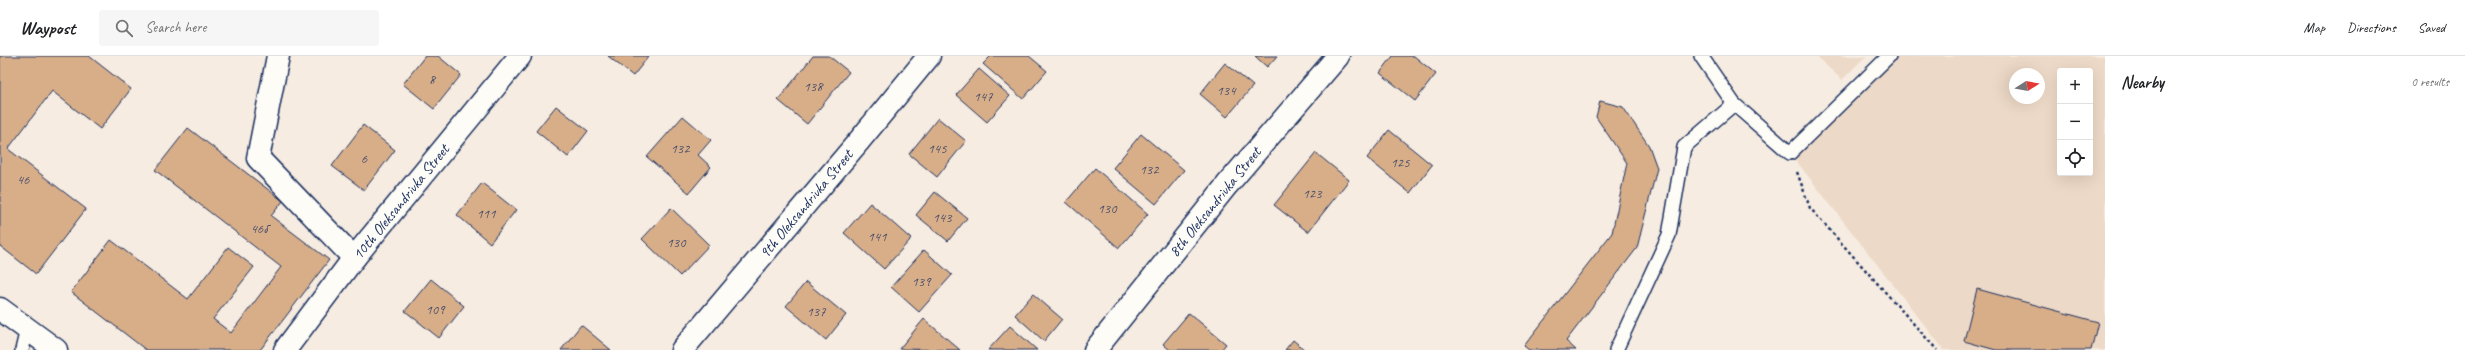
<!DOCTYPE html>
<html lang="en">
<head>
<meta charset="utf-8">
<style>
	body { margin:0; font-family:Caveat,sans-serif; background:#f6f6f6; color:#202124 }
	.controls { position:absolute; right:12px; top:12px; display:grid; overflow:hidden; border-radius:4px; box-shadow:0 4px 16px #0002 }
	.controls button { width:36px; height:36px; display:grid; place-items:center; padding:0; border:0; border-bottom:1px solid #e0e0e0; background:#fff; color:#202124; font:20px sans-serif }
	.compass { position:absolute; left:2009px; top:12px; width:36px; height:36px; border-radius:50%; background:#fff; box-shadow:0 4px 16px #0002; rotate:79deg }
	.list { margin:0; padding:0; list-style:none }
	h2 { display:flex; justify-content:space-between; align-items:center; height:52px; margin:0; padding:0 16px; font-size:17px }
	h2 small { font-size:13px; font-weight:400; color:#757577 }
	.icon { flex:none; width:22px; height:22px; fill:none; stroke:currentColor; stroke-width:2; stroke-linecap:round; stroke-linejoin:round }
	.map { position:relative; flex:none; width:2105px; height:294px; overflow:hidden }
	header { display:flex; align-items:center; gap:24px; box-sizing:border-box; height:56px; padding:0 20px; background:#fff; border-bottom:1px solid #e0e0e0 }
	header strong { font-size:19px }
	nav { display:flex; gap:22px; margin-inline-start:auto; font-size:14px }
	.search { width:280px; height:36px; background:#f6f6f6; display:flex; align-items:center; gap:10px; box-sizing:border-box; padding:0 14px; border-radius:4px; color:#757577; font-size:15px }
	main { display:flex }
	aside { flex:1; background:#fff }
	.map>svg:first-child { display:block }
	.built { fill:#edd9c7; fill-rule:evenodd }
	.building { fill:#d8ae89; stroke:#1b2f5e }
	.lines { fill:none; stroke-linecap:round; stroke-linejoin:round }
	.lane-casing { stroke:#1b2f5e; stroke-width:16 }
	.street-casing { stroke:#1b2f5e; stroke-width:25 }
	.path { stroke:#1b2f5e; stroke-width:2.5; stroke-dasharray:3 3; stroke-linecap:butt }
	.lane { stroke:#fdfcf7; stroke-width:13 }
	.street { stroke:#fdfcf7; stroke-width:22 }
	.labels { text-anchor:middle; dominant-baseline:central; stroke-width:3; stroke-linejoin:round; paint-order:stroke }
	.number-label { font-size:14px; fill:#4a4f69 }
	.street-label { font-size:16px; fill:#1b2f5e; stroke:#fdfcf7 }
</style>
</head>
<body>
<header>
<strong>Waypost</strong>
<div class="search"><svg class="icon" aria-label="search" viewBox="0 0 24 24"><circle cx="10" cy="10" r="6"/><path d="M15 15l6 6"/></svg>Search here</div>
<nav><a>Map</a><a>Directions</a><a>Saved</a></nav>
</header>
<main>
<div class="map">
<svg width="2105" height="294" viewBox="0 0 2105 294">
	<rect width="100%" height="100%" fill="#f6ece1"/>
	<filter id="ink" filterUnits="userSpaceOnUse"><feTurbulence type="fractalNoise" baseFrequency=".025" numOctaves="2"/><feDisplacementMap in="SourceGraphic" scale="8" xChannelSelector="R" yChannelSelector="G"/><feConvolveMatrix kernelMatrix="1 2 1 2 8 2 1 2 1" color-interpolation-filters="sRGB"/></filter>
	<g filter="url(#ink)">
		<g class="built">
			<path d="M1816 0H1866L1842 24Z"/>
			<path d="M1892 0H2105V294H1944L1790 97ZM2060 15H2090V117H2060ZM2015 18H2039V42H2015Z"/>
		</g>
		<g class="building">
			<path d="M0 0H89L131 33 100 73 52 35 8 93 86 153 36 218 0 190Z"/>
			<path d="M425 0H438L461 19 434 53 403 28Z"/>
			<path d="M608 0H649L633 20Z"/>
			<path d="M813 0H829L849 16 807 68 778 44Z"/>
			<path d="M991 0H1029L1047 15 1023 43 983 8Z"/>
			<path d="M1255 0H1277L1267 11Z"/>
			<path d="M1393 0H1414L1436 18 1415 45 1380 17Z"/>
			<path d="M1225 7 1253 30 1227 61 1200 38Z"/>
			<path d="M979 13 1010 40 987 66 956 39Z"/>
			<path d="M1600 45 1623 51 1649 90 1657 112 1637 192 1566 285 1576 294H1529L1524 290 1612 177 1627 107 1596 61Z"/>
			<path d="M556 50 588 75 568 101 536 75Z"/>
			<path d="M683 60 711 84 698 99 711 111 689 137 647 101Z"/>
			<path d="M938 62 966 85 937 121 909 98Z"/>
			<path d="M363 69 395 94 364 134 332 110Z"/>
			<path d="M188 72 283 145 271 160 329 204 260 294H146L71 236 111 184 188 243 228 191 254 211 213 263 231 277 281 211 155 114Z"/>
			<path d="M1389 74 1432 109 1410 137 1367 102Z"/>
			<path d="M1141 78 1184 114 1156 148 1113 112Z"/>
			<path d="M1316 97 1349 124 1308 176 1274 149Z"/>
			<path d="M1095 112 1148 158 1119 192 1066 146Z"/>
			<path d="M482 127 516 154 490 187 457 159Z"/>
			<path d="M935 136 967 162 948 185 916 159Z"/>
			<path d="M870 147 911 183 884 213 844 177Z"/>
			<path d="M671 152 709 189 680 220 642 183Z"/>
			<path d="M924 194 952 219 919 256 891 231Z"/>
			<path d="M431 223 464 250 439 282 405 255Z"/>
			<path d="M806 226 846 259 826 284 786 250Z"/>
			<path d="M1977 233 2098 266 2091 294H1996L1964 285Z"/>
			<path d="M1033 238 1062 263 1044 285 1015 259Z"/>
			<path d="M1189 257 1226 288 1221 294H1170L1163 288Z"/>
			<path d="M924 263 960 294 899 293Z"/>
			<path d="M581 269 611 294H561Z"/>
			<path d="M1010 270 1037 294H988Z"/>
			<path d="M1293 284 1305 294H1285Z"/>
		</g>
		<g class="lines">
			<g class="lane-casing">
				<g id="lane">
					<path d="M1701 0 1734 48 1790 97 1889 0"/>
					<path d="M22 294 27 273"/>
					<path d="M1616 294 1669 179 1684 91 1734 48"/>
				</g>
			</g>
			<g class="street-casing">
				<g id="street">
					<path d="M278 0 258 102 354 202"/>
					<path d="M0 253 56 294"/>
					<path d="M285 294 354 202 520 0"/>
					<path d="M682 294 859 85 929 0"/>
					<path d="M1095 294 1227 129 1338 0"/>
				</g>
			</g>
			<path class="path" d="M1797 116 1810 152 1937 294"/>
			<use href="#lane" class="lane"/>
			<use href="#street" class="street"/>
		</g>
	</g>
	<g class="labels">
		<g class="number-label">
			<text x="432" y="23">8</text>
			<text x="813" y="30">138</text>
			<text x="1226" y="34">134</text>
			<text x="983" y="40">147</text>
			<text x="680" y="92">132</text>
			<text x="937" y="92">145</text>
			<text x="364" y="102">6</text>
			<text x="1400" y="106">125</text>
			<text x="1149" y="113">132</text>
			<text x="23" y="123">46</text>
			<text x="1312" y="137">123</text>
			<text x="1107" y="152">130</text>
			<text x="486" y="157">111</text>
			<text x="942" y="161">143</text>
			<text x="259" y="172">46б</text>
			<text x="877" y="180">141</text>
			<text x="676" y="186">130</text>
			<text x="921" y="225">139</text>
			<text x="435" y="253">109</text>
			<text x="816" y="255">137</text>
		</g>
		<g class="street-label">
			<text transform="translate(401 146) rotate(-51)">10th Oleksandrivka Street</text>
			<text transform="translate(1215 146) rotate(-51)">8th Oleksandrivka Street</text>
			<text transform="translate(806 148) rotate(-50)">9th Oleksandrivka Street</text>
		</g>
	</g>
</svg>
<div class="controls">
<button>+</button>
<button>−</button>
<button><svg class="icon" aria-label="locate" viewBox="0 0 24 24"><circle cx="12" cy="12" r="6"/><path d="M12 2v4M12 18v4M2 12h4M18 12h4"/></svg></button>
</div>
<svg class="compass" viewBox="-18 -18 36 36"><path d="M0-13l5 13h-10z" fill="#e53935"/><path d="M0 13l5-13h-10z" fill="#757577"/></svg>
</div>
<aside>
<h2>Nearby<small>0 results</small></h2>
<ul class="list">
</ul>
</aside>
</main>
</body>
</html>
